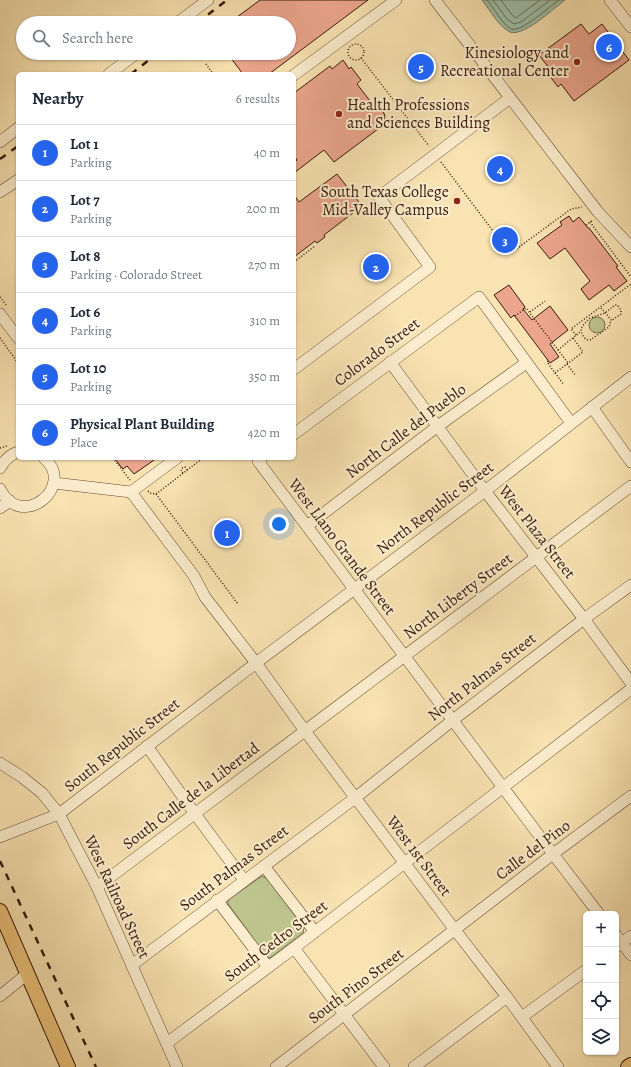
<!DOCTYPE html>
<html lang="en">
<head>
<meta charset="utf-8">
<style>
	body { margin:0; font-family:Alegreya,serif; background:#f2f2f3; color:#1f2937 }
	.controls { position:absolute; right:12px; bottom:12px; display:grid; overflow:hidden; border-radius:6px; box-shadow:0 1px 3px #0004 }
	.controls button { width:36px; height:36px; display:grid; place-items:center; padding:0; border:0; border-bottom:1px solid #e0e1e3; background:#fff; color:#1f2937; font:20px sans-serif }
	.you { position:absolute; left:279px; top:524px; width:14px; height:14px; margin:-10px; border:3px solid #fff; border-radius:50%; background:#1a73e8; box-shadow:0 0 0 6px #1a73e833 }
	.badge { display:grid; place-items:center; width:26px; height:26px; border-radius:50%; background:#2563eb; color:#fff; font-size:13px; font-weight:700 }
	.pin { position:absolute; translate:-50% -50%; border:2px solid #fff; box-shadow:0 1px 4px #0006 }
	.list { margin:0; padding:0; list-style:none }
	h2 { display:flex; justify-content:space-between; align-items:center; height:52px; margin:0; padding:0 16px; font-size:17px }
	h2 small { font-size:13px; font-weight:400; color:#747a83 }
	.list li { display:grid; grid-template-columns:26px 1fr auto; gap:12px; align-items:center; box-sizing:border-box; height:56px; padding:0 16px; border-top:1px solid #e0e1e3 }
	.list b { display:block; font-size:15px; white-space:nowrap }
	.list p { margin:0; font-size:13px; white-space:nowrap; color:#747a83 }
	.list em { font-size:13px; font-style:normal; color:#747a83 }
	.icon { flex:none; width:22px; height:22px; fill:none; stroke:currentColor; stroke-width:2; stroke-linecap:round; stroke-linejoin:round }
	.map { position:relative; flex:none; width:631px; height:1067px; overflow:hidden }
	.search { position:absolute; background:#fff; box-shadow:0 1px 3px #0004; left:16px; top:16px; width:280px; height:44px; display:flex; align-items:center; gap:10px; box-sizing:border-box; padding:0 14px; border-radius:22px; color:#747a83; font-size:15px }
	.panel { position:absolute; background:#fff; box-shadow:0 1px 3px #0004; left:16px; top:72px; width:280px; height:388px; border-radius:6px }
	.map>svg:first-child { display:block }
	.green { fill:#bdc48d; stroke:#7a6e4c }
	.water { fill:#9ebea8; stroke:#757c69 }
	.lines { fill:none; stroke-linecap:round; stroke-linejoin:round }
	.shore { stroke:#6b6b59; stroke-width:1 }
	.building { fill:#eba68d; stroke:#38180a }
	.minor-casing { stroke:#684b34; stroke-width:12 }
	.major-casing { stroke:#38180a; stroke-width:16 }
	.path { stroke:#38180a; stroke-width:1.5; stroke-dasharray:1 2; stroke-linecap:butt }
	.minor { stroke:#fbedcd; stroke-width:11 }
	.major { stroke:#ecc279; stroke-width:14 }
	.rail { stroke:#38180a; stroke-width:2.5; stroke-dasharray:7 7; stroke-linecap:butt }
	.poi-dot { fill:#8f2418; stroke:#fbedcd; stroke-width:1.5 }
	.labels { text-anchor:middle; dominant-baseline:central; stroke-width:4; stroke-linejoin:round; paint-order:stroke }
	.poi-label { font-size:16px; fill:#38180a; stroke:#fbedcd; text-anchor:end }
	.street-label { font-size:16px; fill:#38180a; stroke:#fbedcd }
</style>
</head>
<body>
<div class="map">
<svg width="631" height="1067" viewBox="0 0 631 1067">
	<rect width="100%" height="100%" fill="#f9e3b2"/>
	<filter id="stains"><feTurbulence type="fractalNoise" baseFrequency=".005" numOctaves="4"/><feColorMatrix values="0 0 0 0 .2 0 0 0 0 .09 0 0 0 0 .02 0 0 0 .5 -.17"/></filter>
	<radialGradient id="worn" r=".72"><stop offset=".6" stop-color="#630" stop-opacity="0"/><stop offset="1" stop-color="#630" stop-opacity=".3"/></radialGradient>
	<g class="green">
		<circle cx="597" cy="325" r="8"/>
		<path d="M262 876 268 879 304 928 303 933 270 958 267 957 228 904V901L229 899Z"/>
	</g>
	<path class="water" d="M482 0H565C554 8 521 40 508 31 497 24 490 10 482 0Z"/>
	<g class="lines">
		<g class="shore">
			<path d="M487 0C493 7 503 25 511 29 521 33 550 6 559 0"/>
			<path d="M493 0 507 19 514 24 521 22 550 0"/>
			<path d="M501 0 512 15 516 18 540 0"/>
		</g>
	</g>
	<g class="building">
		<path d="M260 0H368L269 74H243L227 53H289V23H229Z"/>
		<path d="M581 24 589 34 602 24 629 60 574 101 561 84 558 87 546 71 549 68 539 55Z"/>
		<path d="M343 60 349 69 351 67 361 80 357 84 377 110 381 108 383 111 385 116 384 121 382 126 334 162 324 150 294 173V163L297 160 294 156V93L330 66 332 69Z"/>
		<path d="M337 174 362 206 324 235 325 237 317 243 315 241 294 257V195L299 202Z"/>
		<path d="M569 216 573 222 579 217 588 228H589L618 266 616 267 627 281 614 291 609 285 589 300 581 289 590 281 565 248 550 259 537 243 562 225 560 222Z"/>
		<path d="M509 285 525 307 523 309 532 320 550 306 568 330 550 344 559 357 550 363 514 315 511 318 494 295Z"/>
		<path d="M114 458H157L134 474 127 466 123 469Z"/>
	</g>
	<g class="lines">
		<g class="minor-casing">
			<g id="minor">
				<path d="M435 0 598 212 631 247"/>
				<path d="M610 0 631 27"/>
				<path d="M177 23 208 0"/>
				<path d="M109 74 137 53"/>
				<path d="M294 75 396 0"/>
				<path d="M0 142 18 128"/>
				<path d="M0 192 18 180"/>
				<path d="M0 314 18 338"/>
				<path d="M390 362 485 491 584 619 631 683"/>
				<path d="M294 369 430 267 379 197 510 98"/>
				<path d="M592 407 631 462"/>
				<path d="M294 434 479 297 571 423"/>
				<path d="M262 458 258 461 553 854 599 914"/>
				<path d="M0 468C4 461 9 455 18 452"/>
				<path d="M54 483 131 492 177 458"/>
				<path d="M0 489C21 532 77 486 44 458"/>
				<path d="M131 492 194 576 205 597 256 663 305 731 455 930 507 997 558 1067"/>
				<path d="M0 508 10 501"/>
				<path d="M307 526 438 426 526 363"/>
				<path d="M147 746 195 814 244 880"/>
				<path d="M0 763 22 777 42 793 59 814 97 887 177 1067"/>
				<path d="M0 837 59 814 256 663 485 491 631 377"/>
				<path d="M264 866 315 932"/>
				<path d="M97 887 631 486"/>
				<path d="M217 900 268 967"/>
				<path d="M616 935 631 955"/>
				<path d="M616 947 631 936"/>
				<path d="M294 948 384 1067"/>
				<path d="M132 965 355 798 453 720 584 619 631 585"/>
				<path d="M0 996 27 974"/>
				<path d="M522 1017 586 970"/>
				<path d="M167 1043 294 948 631 689"/>
				<path d="M276 1067 553 854 631 796"/>
				<path d="M414 1067 507 997"/>
			</g>
		</g>
		<g class="major-casing">
			<g id="major">
				<path d="M0 911 68 1067"/>
				<path d="M628 1067 631 1065"/>
			</g>
		</g>
		<g class="path">
			<circle cx="356" cy="52" r="8"/>
			<path d="M361 58 429 146"/>
			<path d="M206 64 213 74"/>
			<path d="M441 162 493 231"/>
			<path d="M590 222 631 277"/>
			<path d="M586 225 593 220"/>
			<path d="M509 253H511L571 209 582 207"/>
			<path d="M294 262 315 246"/>
			<path d="M0 297 7 306"/>
			<path d="M601 308C604 312 608 315 611 320L609 327 590 340C585 341 581 334 581 329L584 324 590 318 605 313 615 305H617L621 310V314L611 321"/>
			<path d="M530 312 545 301"/>
			<path d="M515 316 526 308 568 363"/>
			<path d="M576 335 571 329 631 284"/>
			<path d="M0 338 18 363"/>
			<path d="M558 350 580 332"/>
			<path d="M548 361 547 362 564 385"/>
			<path d="M567 364 576 376"/>
			<path d="M555 373 583 352 573 338"/>
			<path d="M0 448 7 446"/>
			<path d="M113 458 130 480"/>
			<path d="M183 473 181 471 182 468 185 467 187 470"/>
			<path d="M148 491 150 493 156 494 238 604"/>
			<path d="M156 494 203 458"/>
		</g>
		<use href="#minor" class="minor"/>
		<use href="#major" class="major"/>
		<g class="rail">
			<path d="M197 23 227 0"/>
			<path d="M131 74 158 53"/>
			<path d="M0 159 18 146"/>
			<path d="M0 861 96 1067"/>
		</g>
	</g>
	<g class="poi-dot">
		<circle cx="577" cy="62" r="4"/>
		<circle cx="339" cy="114" r="4"/>
		<circle cx="457" cy="201" r="4"/>
	</g>
	<g class="labels">
		<g class="poi-label">
			<text x="569" y="53">Kinesiology and<tspan x="569" dy="18">Recreational Center</tspan></text>
			<text x="347" y="105" text-anchor="start">Health Professions<tspan x="347" dy="18">and Sciences Building</tspan></text>
			<text x="449" y="192">South Texas College<tspan x="449" dy="18">Mid-Valley Campus</tspan></text>
		</g>
		<g class="street-label">
			<text transform="translate(377 352) rotate(-37)">Colorado Street</text>
			<text transform="translate(406 431) rotate(-37)">North Calle del Pueblo</text>
			<text transform="translate(435 508) rotate(-37)">North Republic Street</text>
			<text transform="translate(537 532) rotate(52)">West Plaza Street</text>
			<text transform="translate(342 547) rotate(53)">West Llano Grande Street</text>
			<text transform="translate(458 596) rotate(-37)">North Liberty Street</text>
			<text transform="translate(482 677) rotate(-38)">North Palmas Street</text>
			<text transform="translate(122 745) rotate(-38)">South Republic Street</text>
			<text transform="translate(191 796) rotate(-37)">South Calle de la Libertad</text>
			<text transform="translate(533 850) rotate(-37)">Calle del Pino</text>
			<text transform="translate(419 856) rotate(53)">West 1st Street</text>
			<text transform="translate(234 868) rotate(-37)">South Palmas Street</text>
			<text transform="translate(117 897) rotate(65)">West Railroad Street</text>
			<text transform="translate(276 941) rotate(-37)">South Cedro Street</text>
			<text transform="translate(356 986) rotate(-37)">South Pino Street</text>
		</g>
	</g>
	<rect width="100%" height="100%" filter="url(#stains)"/>
	<rect width="100%" height="100%" fill="url(#worn)"/>
</svg>
<div class="controls">
<button>+</button>
<button>−</button>
<button><svg class="icon" aria-label="locate" viewBox="0 0 24 24"><circle cx="12" cy="12" r="6"/><path d="M12 2v4M12 18v4M2 12h4M18 12h4"/></svg></button>
<button><svg class="icon" aria-label="layers" viewBox="0 0 24 24"><path d="M12 4l9 5-9 5-9-5zM3 14l9 5 9-5"/></svg></button>
</div>
<div class="you"></div>
<div class="pin badge" style="left:227px;top:533px">1</div>
<div class="pin badge" style="left:376px;top:267px">2</div>
<div class="pin badge" style="left:505px;top:240px">3</div>
<div class="pin badge" style="left:500px;top:169px">4</div>
<div class="pin badge" style="left:421px;top:67px">5</div>
<div class="pin badge" style="left:609px;top:47px">6</div>
<div class="search"><svg class="icon" aria-label="search" viewBox="0 0 24 24"><circle cx="10" cy="10" r="6"/><path d="M15 15l6 6"/></svg>Search here</div>
<section class="panel">
<h2>Nearby<small>6 results</small></h2>
<ul class="list">
<li><span class="badge">1</span><div><b>Lot 1</b><p>Parking</p></div><em>40 m</em></li>
<li><span class="badge">2</span><div><b>Lot 7</b><p>Parking</p></div><em>200 m</em></li>
<li><span class="badge">3</span><div><b>Lot 8</b><p>Parking · Colorado Street</p></div><em>270 m</em></li>
<li><span class="badge">4</span><div><b>Lot 6</b><p>Parking</p></div><em>310 m</em></li>
<li><span class="badge">5</span><div><b>Lot 10</b><p>Parking</p></div><em>350 m</em></li>
<li><span class="badge">6</span><div><b>Physical Plant Building</b><p>Place</p></div><em>420 m</em></li>
</ul>
</section>
</div>
</body>
</html>
